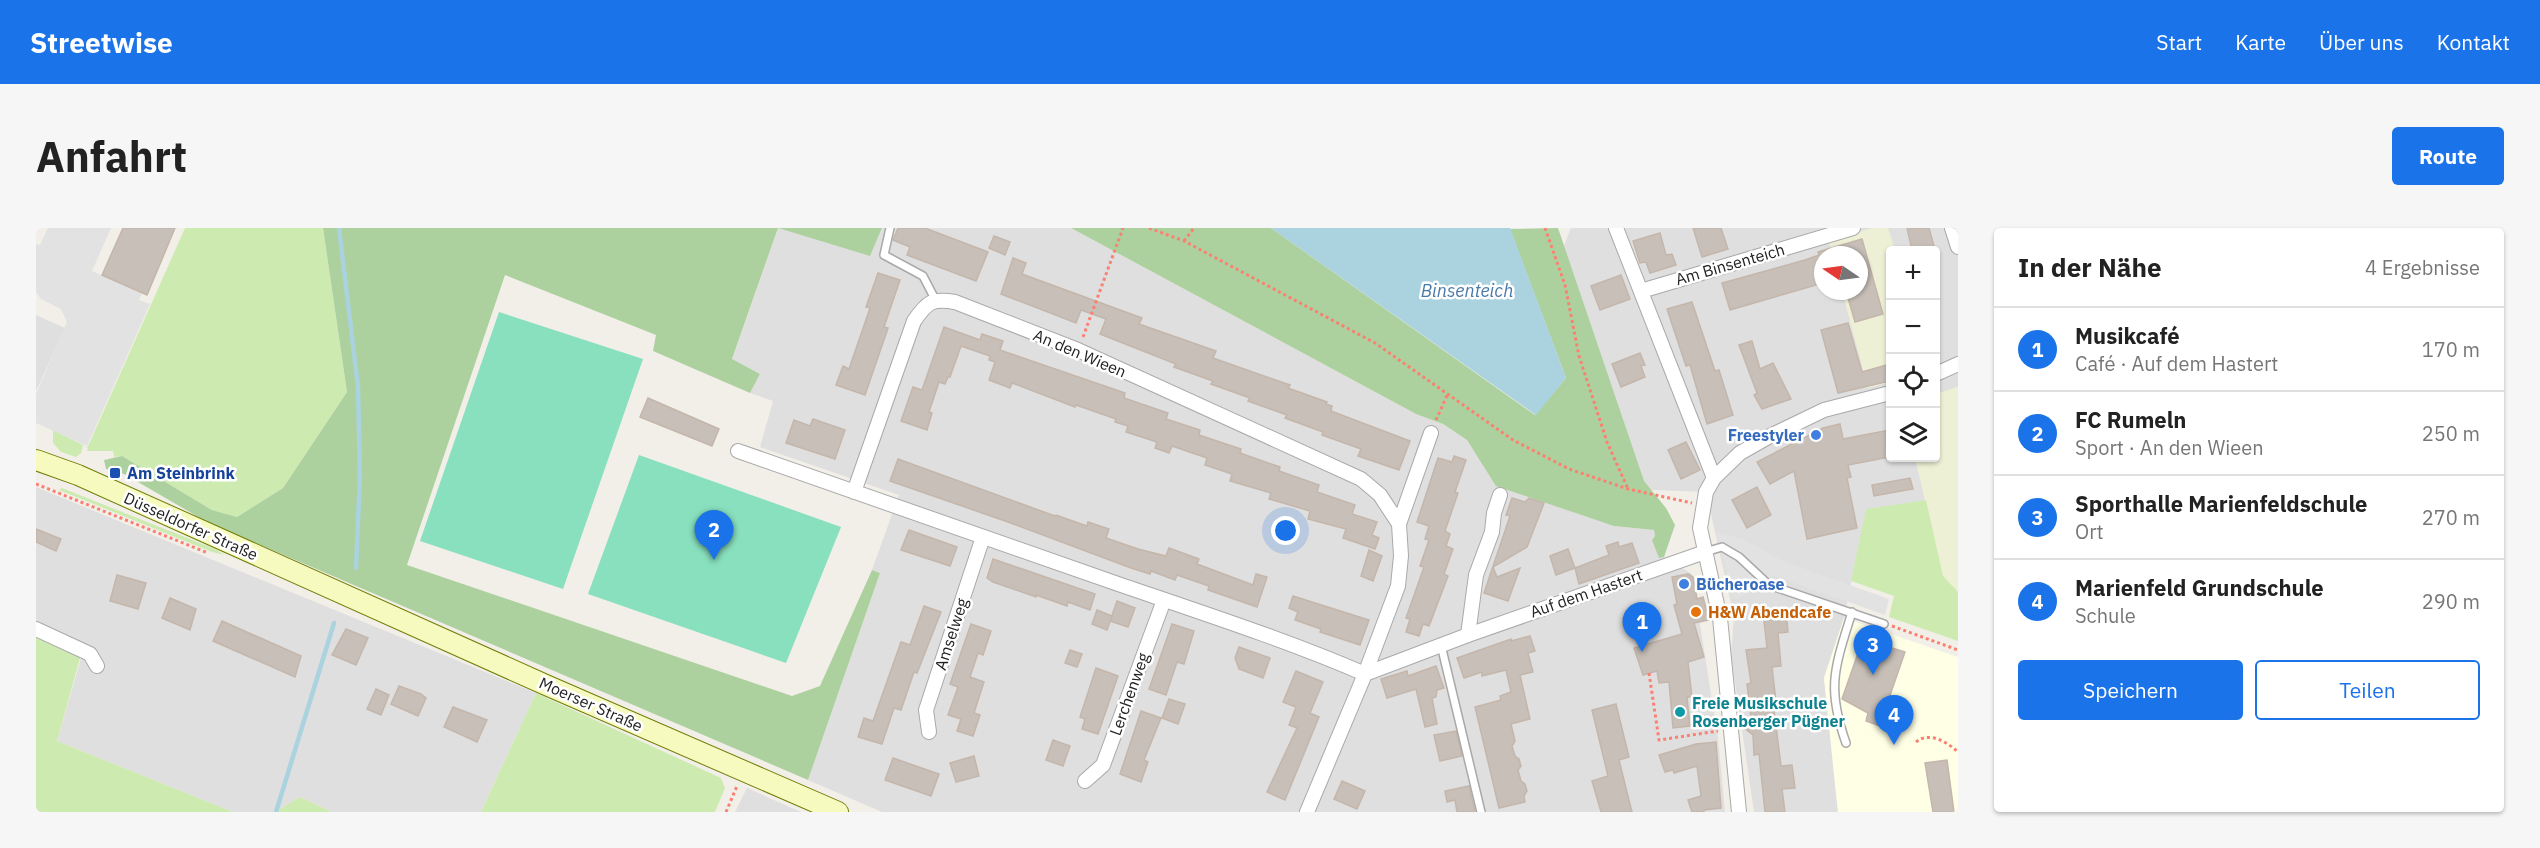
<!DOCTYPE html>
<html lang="de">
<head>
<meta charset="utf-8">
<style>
	body { margin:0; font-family:"IBM Plex Sans",sans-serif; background:#f6f6f6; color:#222 }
	.controls { position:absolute; right:18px; top:18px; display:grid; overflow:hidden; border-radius:6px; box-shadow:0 2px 4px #0004 }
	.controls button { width:54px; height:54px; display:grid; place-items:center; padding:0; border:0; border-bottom:2px solid #e0e0e0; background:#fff; color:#222; font:30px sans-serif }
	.compass { position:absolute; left:1778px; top:18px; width:54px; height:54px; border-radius:50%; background:#fff; box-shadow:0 2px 4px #0004; rotate:283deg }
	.you { position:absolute; left:1250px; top:303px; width:21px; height:21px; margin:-15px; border:4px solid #fff; border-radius:50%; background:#1a73e8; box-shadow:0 0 0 9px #1a73e833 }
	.badge { display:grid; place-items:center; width:39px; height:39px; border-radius:50%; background:#1a73e8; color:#fff; font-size:20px; font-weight:700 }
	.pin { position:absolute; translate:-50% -50px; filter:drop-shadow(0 2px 3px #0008) }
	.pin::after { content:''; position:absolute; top:32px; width:21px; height:18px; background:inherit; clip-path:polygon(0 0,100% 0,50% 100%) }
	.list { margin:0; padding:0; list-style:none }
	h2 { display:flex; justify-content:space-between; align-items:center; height:78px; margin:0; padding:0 24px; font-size:26px }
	h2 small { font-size:20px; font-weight:400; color:#767676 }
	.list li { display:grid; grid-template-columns:39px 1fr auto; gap:18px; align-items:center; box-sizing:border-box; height:84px; padding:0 24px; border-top:2px solid #e0e0e0 }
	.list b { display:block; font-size:22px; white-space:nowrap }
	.list p { margin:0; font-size:20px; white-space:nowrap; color:#767676 }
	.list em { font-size:20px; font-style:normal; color:#767676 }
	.actions { display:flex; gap:12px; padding:18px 24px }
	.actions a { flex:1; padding:14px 0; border:2px solid #1a73e8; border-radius:6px; text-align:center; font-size:21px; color:#1a73e8 }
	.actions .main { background:#1a73e8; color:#fff }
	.icon { flex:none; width:33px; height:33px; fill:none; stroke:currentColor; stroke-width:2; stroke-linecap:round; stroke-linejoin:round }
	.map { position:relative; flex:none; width:1922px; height:584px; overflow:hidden; border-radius:6px }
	header { display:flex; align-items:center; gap:36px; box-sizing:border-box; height:84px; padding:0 30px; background:#1a73e8; color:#fff }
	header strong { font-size:28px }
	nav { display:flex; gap:33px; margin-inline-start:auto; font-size:21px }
	.intro { display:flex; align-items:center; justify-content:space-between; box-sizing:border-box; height:144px; padding:0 36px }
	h1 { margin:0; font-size:42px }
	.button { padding:15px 27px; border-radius:6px; background:#1a73e8; color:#fff; font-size:21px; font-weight:700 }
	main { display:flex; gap:36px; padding:0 36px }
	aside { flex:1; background:#fff; border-radius:6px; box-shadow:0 2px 4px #0004 }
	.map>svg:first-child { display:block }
	.residential { fill:#e0dfdf; fill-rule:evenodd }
	.education { fill:#ffffe5 }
	.farmland { fill:#eef0d5 }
	.grass { fill:#cdebb0 }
	.forest { fill:#add19e }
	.pitch { fill:#88e0be }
	.parking { fill:#e2e2e2 }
	.water { fill:#aad3df }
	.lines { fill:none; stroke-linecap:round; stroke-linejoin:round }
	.stream { stroke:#aad3df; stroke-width:4.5 }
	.building { fill:#c7bfb8; stroke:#c4b6ab; stroke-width:1.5 }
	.service-casing { stroke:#a9a9a9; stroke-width:10 }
	.minor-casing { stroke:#a9a9a9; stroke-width:16 }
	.secondary-casing { stroke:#707d05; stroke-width:22 }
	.path { stroke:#fa8072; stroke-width:3; stroke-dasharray:3 3; stroke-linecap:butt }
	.service { stroke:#fff; stroke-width:7 }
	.minor { stroke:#fff; stroke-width:14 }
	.secondary { stroke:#f7fabf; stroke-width:20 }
	.shop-dot { fill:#3f7fe0; stroke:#fff; stroke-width:2 }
	.transit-dot { fill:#1a4fb4; stroke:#fff; stroke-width:2 }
	.food-dot { fill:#e8710a; stroke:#fff; stroke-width:2 }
	.culture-dot { fill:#0f9aa8; stroke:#fff; stroke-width:2 }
	.labels { text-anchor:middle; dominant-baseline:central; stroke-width:5; stroke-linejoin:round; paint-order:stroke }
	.street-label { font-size:16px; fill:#222; stroke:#fff }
	.shop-label { font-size:16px; font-weight:bold; fill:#366cbe; stroke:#fff; text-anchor:end }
	.transit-label { font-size:16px; font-weight:bold; fill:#164399; stroke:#fff; text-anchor:start }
	.food-label { font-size:16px; font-weight:bold; fill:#c56008; stroke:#fff; text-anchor:start }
	.culture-label { font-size:16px; font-weight:bold; fill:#0d838f; stroke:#fff; text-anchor:start }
	.water-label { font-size:18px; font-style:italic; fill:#4a7aab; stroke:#fff }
</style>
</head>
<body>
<header>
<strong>Streetwise</strong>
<nav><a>Start</a><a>Karte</a><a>Über uns</a><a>Kontakt</a></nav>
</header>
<div class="intro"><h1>Anfahrt</h1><a class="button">Route</a></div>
<main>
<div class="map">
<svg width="1922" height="584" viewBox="0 0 1922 584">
	<rect width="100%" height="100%" fill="#f2efe9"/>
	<g class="residential">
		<path d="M742 0 834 27 846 0H1035L1380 186 1407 196 1431 212 1444 231 1578 298 1618 302 1623 330 1628 329 1656 346 1682 510 1689 584H846L772 552 844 345 836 342 863 267 724 219 737 173 714 165 724 146 696 132Z"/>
		<path d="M1535 0H1922V159L1900 166V22H1854V230H1879L1890 272 1830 282 1808 390 1788 450 1802 584H1718L1695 427 1698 389 1670 264 1592 261 1521 35ZM1787 27H1823V63H1787Z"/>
		<path d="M0 87 29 100 0 163Z"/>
		<path d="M0 259 500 465 445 584H296L264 569 239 584H197L21 513 49 417 0 393Z"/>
		<path d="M711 560 765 584H699Z"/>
	</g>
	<path class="education" d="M1808 390 1922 429V584H1802L1788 450Z"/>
	<g class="farmland">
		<path d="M1836 0H1852L1859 22H1854V154L1832 160 1806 63H1823V27H1796L1793 13Z"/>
		<path d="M1922 159V364L1907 349 1879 230H1900V166Z"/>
	</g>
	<g class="grass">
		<path d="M149 0H287L311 164 247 260 201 289 176 282 86 228 78 229 77 223H51L52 220 47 217 45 225 40 229 25 224 17 215V202L51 219 53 216Z"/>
		<path d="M26 260 179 321 189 327 176 324 23 262Z"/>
		<path d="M1890 272 1907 348 1922 364V413L1853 389 1858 368 1815 353 1830 281Z"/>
		<path d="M0 407 45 427 21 513 197 584H0Z"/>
		<path d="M500 465 685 550 689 560 679 584H445Z"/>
		<path d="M264 569 296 584H239Z"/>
	</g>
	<g class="forest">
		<path d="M287 0H742L696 131 724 146 714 165 617 123 620 107 469 47 371 337 756 468 784 458 836 342 844 345 772 552 171 294 88 246 70 241 68 232 86 228 176 282 201 289 247 260 311 164Z"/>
		<path d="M742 0H846L834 28Z"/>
		<path d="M1035 0H1235L1499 187 1530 150 1474 1 1522 0 1608 253 1630 280 1639 297 1628 329 1623 330 1616 312 1619 308 1618 302 1578 298 1460 258 1431 212 1407 196 1380 186Z"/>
	</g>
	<g class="pitch">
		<path d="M463 84 607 131 527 361 384 313Z"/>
		<path d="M603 227 805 299 750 435 552 366Z"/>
	</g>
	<g class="parking">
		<path d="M12 0H75L56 43 106 65 103 72 114 76 51 218 0 195V166L31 94 25 81 5 71 0 64V16L4 17Z"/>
		<path d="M1680 304 1707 311 1749 334 1853 371 1849 387 1736 347 1730 364 1714 365 1698 371Z"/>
	</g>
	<path class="water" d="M1235 0H1474L1530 150 1500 187Z"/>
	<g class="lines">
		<g class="stream">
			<path d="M303 0 322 159 324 249 320 340"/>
			<path d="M240 584 298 395"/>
		</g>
	</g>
	<g class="building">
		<path d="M87 0H139L111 67 66 47Z"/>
		<path d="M862 0H889L952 24 940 53 871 27 874 19 857 12Z"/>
		<path d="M1657 0H1685L1692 21 1666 29Z"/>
		<path d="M1871 0H1893L1899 22H1876Z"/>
		<path d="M1624 5 1630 27 1636 26 1640 37 1614 45 1610 34 1604 35 1597 13Z"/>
		<path d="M958 8 974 14 969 27 953 20Z"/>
		<path d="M1826 11 1847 86 1819 94 1810 63H1823V27H1787V55L1694 82 1686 55 1769 32 1783 27 1782 24Z"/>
		<path d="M977 30 990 35 986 46 1106 90 1103 96 1180 123 1177 130 1254 157 1252 160 1291 174 1290 176 1296 178 1295 183 1374 213 1363 242 1322 228 1325 221 1286 207 1287 204 1249 190 1251 187 1212 173 1214 170 1175 156 1177 153 1138 139 1140 136 1064 106 1070 91 1045 82 1040 95 965 66Z"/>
		<path d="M842 45 864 52 848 99 852 100 829 167 800 157 807 138 813 141 834 80 830 79Z"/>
		<path d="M1585 47 1594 71 1564 82 1555 58Z"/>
		<path d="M1656 74 1679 143 1683 142 1697 187 1671 196 1654 137 1650 138 1631 81Z"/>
		<path d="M1812 95 1826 144 1854 136V153L1802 165 1785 102Z"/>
		<path d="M908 99 944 112 946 106 967 113 964 122 1089 165 1088 170 1132 185 1130 191 1164 202 1163 207 1205 221 1204 225 1244 239 1243 243 1283 257 1281 264 1319 277 1316 286 1341 294 1336 307 1343 310 1339 321 1307 310 1310 301 1272 291 1274 283 1233 271 1235 265 1194 253 1196 246 1169 237 1171 230 1136 218 1133 225 1119 220 1121 214 1090 204 1092 198 1079 194 1080 191 1040 177 1039 179 976 155 974 160 953 152 959 134 953 132 954 128 925 118 914 149H912L909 156 903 154 893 184 896 185 891 202 865 193 877 159 886 162Z"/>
		<path d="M1716 113 1724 141 1737 135 1755 171 1726 181 1718 167 1721 165 1703 117Z"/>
		<path d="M1604 125 1609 137 1605 138 1609 149 1585 159 1576 136Z"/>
		<path d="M612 170 683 201 676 218 604 189Z"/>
		<path d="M777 191 809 202 799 231 750 215 758 192 774 198Z"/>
		<path d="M1804 196 1807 211 1854 202V229L1812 237 1815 249 1811 250 1821 300 1771 311 1758 243 1734 256 1721 234 1787 200Z"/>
		<path d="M1650 214 1664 242 1645 251 1632 222Z"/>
		<path d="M1418 228 1430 232 1419 264 1422 265 1409 303 1414 306 1410 318 1417 321 1408 346 1412 348 1393 398 1387 396 1383 408 1370 404 1374 391 1370 390 1388 339 1384 338 1393 312 1389 311 1393 298 1381 294 1402 230 1416 234Z"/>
		<path d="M862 231 1019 288 1020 287 1051 298 1052 294 1073 301 1070 310 1102 321 1130 328 1133 320 1163 331 1161 336 1217 357 1220 346 1231 349 1221 379 1172 362 1173 358 1141 347 1139 352 1115 343 1114 346 1095 340 972 294 854 253Z"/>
		<path d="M1874 250 1877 261 1838 268 1836 257Z"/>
		<path d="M1721 259 1735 287 1711 300 1696 272Z"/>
		<path d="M1476 270 1489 274 1493 270 1508 275 1491 319 1457 339 1461 349 1484 340 1472 373 1448 365 1474 288 1470 287Z"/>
		<path d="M0 301 25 311 20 323 0 314Z"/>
		<path d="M873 302 921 319 914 338 865 322Z"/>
		<path d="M1582 314 1583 319 1596 315 1603 335 1543 356 1539 340 1573 327 1570 318Z"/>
		<path d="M1532 321 1539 340 1520 347 1514 328Z"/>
		<path d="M1333 322 1346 328 1337 353 1325 348Z"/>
		<path d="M957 331 1059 366 1054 382 1032 374 1031 378 1000 367V369L957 354 951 350Z"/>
		<path d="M1652 346 1657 349 1661 371 1667 369 1673 392 1658 395 1668 429 1652 434 1656 469H1651L1654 498 1637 500 1633 454 1623 455 1621 443 1607 447 1598 420 1646 406 1638 377 1641 376 1636 349Z"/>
		<path d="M81 347 110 355 102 381 74 373Z"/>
		<path d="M1257 368 1333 392 1324 417 1284 404 1285 401 1259 392 1262 384 1253 380Z"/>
		<path d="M134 370 160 381 154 402 126 390Z"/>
		<path d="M1081 373 1099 380 1092 399 1074 393Z"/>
		<path d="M888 378 905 384 881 445 878 444 865 482 858 480 846 516 822 509 828 490 837 493 865 414 874 417Z"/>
		<path d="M1061 382 1076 388 1071 402 1056 396Z"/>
		<path d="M1750 382 1752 404 1742 405 1745 438 1736 439 1741 482H1738L1745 538 1756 537 1759 560 1746 561 1749 584H1729L1723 526 1718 527 1717 507 1708 500 1716 499 1711 456 1715 455 1710 422 1731 420 1727 384Z"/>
		<path d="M186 393 265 428 259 449 177 413Z"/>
		<path d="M935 396 955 403 947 427 942 425 934 449 948 454 938 485 944 487 937 508 921 503 925 491 912 487 922 459 914 456Z"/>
		<path d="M1136 396 1158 403 1148 436 1141 434 1130 467 1113 461Z"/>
		<path d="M310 401 332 410 320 437 296 427Z"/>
		<path d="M1494 408 1499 423 1492 425 1497 444 1484 447 1494 491 1475 496 1479 513 1476 518 1479 528 1483 531 1485 538 1482 542 1485 553 1489 556 1491 563 1488 568 1489 574 1463 580 1439 479 1465 472 1464 468 1475 464 1470 442 1446 448V444L1428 450 1421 430 1475 411V413Z"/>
		<path d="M1827 411 1869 424 1850 479 1853 480 1847 499 1830 493 1832 485 1806 471Z"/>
		<path d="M1203 419 1234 430 1227 450 1203 441 1199 430Z"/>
		<path d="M1034 422 1046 426 1041 439 1029 435Z"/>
		<path d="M1400 438 1408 460 1401 462 1400 469 1396 470 1401 496 1389 499 1380 461 1351 470 1345 451 1371 443 1372 448Z"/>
		<path d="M1060 440 1082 448 1062 506 1046 501 1049 491 1044 489Z"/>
		<path d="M1260 443 1287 454 1274 485 1283 489 1249 572 1231 564 1261 500 1253 497 1260 479 1247 474Z"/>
		<path d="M363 458 385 466 390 470 382 488 355 476Z"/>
		<path d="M340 461 353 467 345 487 331 481Z"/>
		<path d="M1133 471 1149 476 1142 496 1126 490Z"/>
		<path d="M1580 476 1593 529 1583 532 1596 584H1565L1556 553 1572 548 1556 482Z"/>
		<path d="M417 479 451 492 441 514 408 499Z"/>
		<path d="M1105 483 1125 490 1108 532 1112 534 1105 554 1084 546Z"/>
		<path d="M1420 503 1426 528 1404 533 1398 507Z"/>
		<path d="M1017 512 1034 518 1027 538 1010 532Z"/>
		<path d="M1680 514 1685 580 1668 582V584H1656L1652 572 1665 568 1661 538 1638 545 1637 542 1629 544 1623 527 1660 516Z"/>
		<path d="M938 528 943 548 920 554 914 535Z"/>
		<path d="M857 530 903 546 895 568 849 552Z"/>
		<path d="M1911 532 1918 584H1897L1889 535Z"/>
		<path d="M1306 553 1329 563 1321 581 1298 571Z"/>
		<path d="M1433 558 1439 584H1421L1419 572 1411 574 1409 563Z"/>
	</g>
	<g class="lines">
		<g class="service-casing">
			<g id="service">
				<path d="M854 0 848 27 887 48 900 73"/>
				<path d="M1669 324 1686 319 1703 329 1733 357 1848 396"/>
				<path d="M1405 417 1445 584"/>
				<path d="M1810 515C1790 459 1799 439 1816 384"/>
			</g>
		</g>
		<g class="minor-casing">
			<g id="minor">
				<path d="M1580 0 1678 250"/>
				<path d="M1916 0 1922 19"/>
				<path d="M1605 63 1817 0"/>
				<path d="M1900 146 1922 136"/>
				<path d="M702 223C830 268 958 312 1085 357 1167 385 1250 412 1329 446L1362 358 1365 328 1363 296 1344 267 1325 251 1042 122 919 74C896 70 891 74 878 93L818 264"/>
				<path d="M1363 296 1395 205"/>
				<path d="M0 401 54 426 61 438"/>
				<path d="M1432 407 1440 347 1456 304 1458 285 1464 267"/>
				<path d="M893 504 890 482 947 309"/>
				<path d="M1049 553 1067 537 1128 372"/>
				<path d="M1271 584 1329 446 1432 407 1669 324"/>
				<path d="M1703 584 1684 390 1664 300 1670 264 1678 250 1704 225 1734 208 1788 182 1854 165"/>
			</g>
		</g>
		<g class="secondary-casing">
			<path id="secondary" d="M0 232 42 247 510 457 802 584"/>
		</g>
		<g class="path">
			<path d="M1113 0 1148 13 1339 115 1477 212 1533 241 1592 261 1656 275"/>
			<path d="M1509 0 1529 57 1543 128 1571 214 1592 261"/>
			<path d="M1148 13 1158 0"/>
			<path d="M1047 109 1087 0"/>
			<path d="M1400 192 1412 165"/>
			<path d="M0 256 172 325"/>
			<path d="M1856 398 1922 422"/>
			<path d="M1613 445 1623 512 1682 503"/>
			<path d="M1880 514C1893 503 1911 514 1922 524"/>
			<path d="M690 584 701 558"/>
		</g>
		<use href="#service" class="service"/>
		<use href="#minor" class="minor"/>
		<use href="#secondary" class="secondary"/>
	</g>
	<g class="shop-dot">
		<circle cx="1780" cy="207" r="6"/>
		<circle cx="1648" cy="356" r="6"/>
	</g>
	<rect class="transit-dot" x="73" y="239" width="12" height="12" rx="3"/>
	<circle class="food-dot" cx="1660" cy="384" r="6"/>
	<circle class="culture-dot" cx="1644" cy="484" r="6"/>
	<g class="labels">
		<g class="street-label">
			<text transform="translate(1694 36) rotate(-16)">Am Binsenteich</text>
			<text transform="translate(1044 125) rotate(23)">An den Wieen</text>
			<text transform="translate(155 298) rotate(24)">Düsseldorfer Straße</text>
			<text transform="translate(1550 365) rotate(-19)">Auf dem Hastert</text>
			<text transform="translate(915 406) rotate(-72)">Amselweg</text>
			<text transform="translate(1093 466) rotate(-70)">Lerchenweg</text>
			<text transform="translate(555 476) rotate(24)">Moerser Straße</text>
		</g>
		<g class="shop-label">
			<text x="1768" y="207">Freestyler</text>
			<text x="1660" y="356" text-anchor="start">Bücheroase</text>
		</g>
		<g class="transit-label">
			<text x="91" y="245">Am Steinbrink</text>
		</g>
		<g class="food-label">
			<text x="1672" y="384">H&amp;W Abendcafe</text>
		</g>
		<g class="culture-label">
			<text x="1656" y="475">Freie Musikschule<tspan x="1656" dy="18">Rosenberger Pügner</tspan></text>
		</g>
		<g class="water-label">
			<text x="1431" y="62">Binsenteich</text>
		</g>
	</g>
</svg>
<div class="controls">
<button>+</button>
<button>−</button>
<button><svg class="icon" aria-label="locate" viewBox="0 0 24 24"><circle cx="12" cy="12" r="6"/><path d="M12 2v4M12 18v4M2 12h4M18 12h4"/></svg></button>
<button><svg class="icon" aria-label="layers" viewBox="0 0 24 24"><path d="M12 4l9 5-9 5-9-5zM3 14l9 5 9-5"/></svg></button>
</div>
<svg class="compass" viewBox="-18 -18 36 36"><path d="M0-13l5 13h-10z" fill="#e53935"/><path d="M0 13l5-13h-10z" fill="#767676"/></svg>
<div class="you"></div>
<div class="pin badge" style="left:1606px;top:424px">1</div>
<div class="pin badge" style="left:678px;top:332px">2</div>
<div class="pin badge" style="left:1837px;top:447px">3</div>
<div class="pin badge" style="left:1858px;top:517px">4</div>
</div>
<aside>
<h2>In der Nähe<small>4 Ergebnisse</small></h2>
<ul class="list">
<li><span class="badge">1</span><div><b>Musikcafé</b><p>Café · Auf dem Hastert</p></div><em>170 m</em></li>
<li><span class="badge">2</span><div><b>FC Rumeln</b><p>Sport · An den Wieen</p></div><em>250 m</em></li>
<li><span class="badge">3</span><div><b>Sporthalle Marienfeldschule</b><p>Ort</p></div><em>270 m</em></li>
<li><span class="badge">4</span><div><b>Marienfeld Grundschule</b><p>Schule</p></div><em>290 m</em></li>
</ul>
<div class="actions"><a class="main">Speichern</a><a>Teilen</a></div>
</aside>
</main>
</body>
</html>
